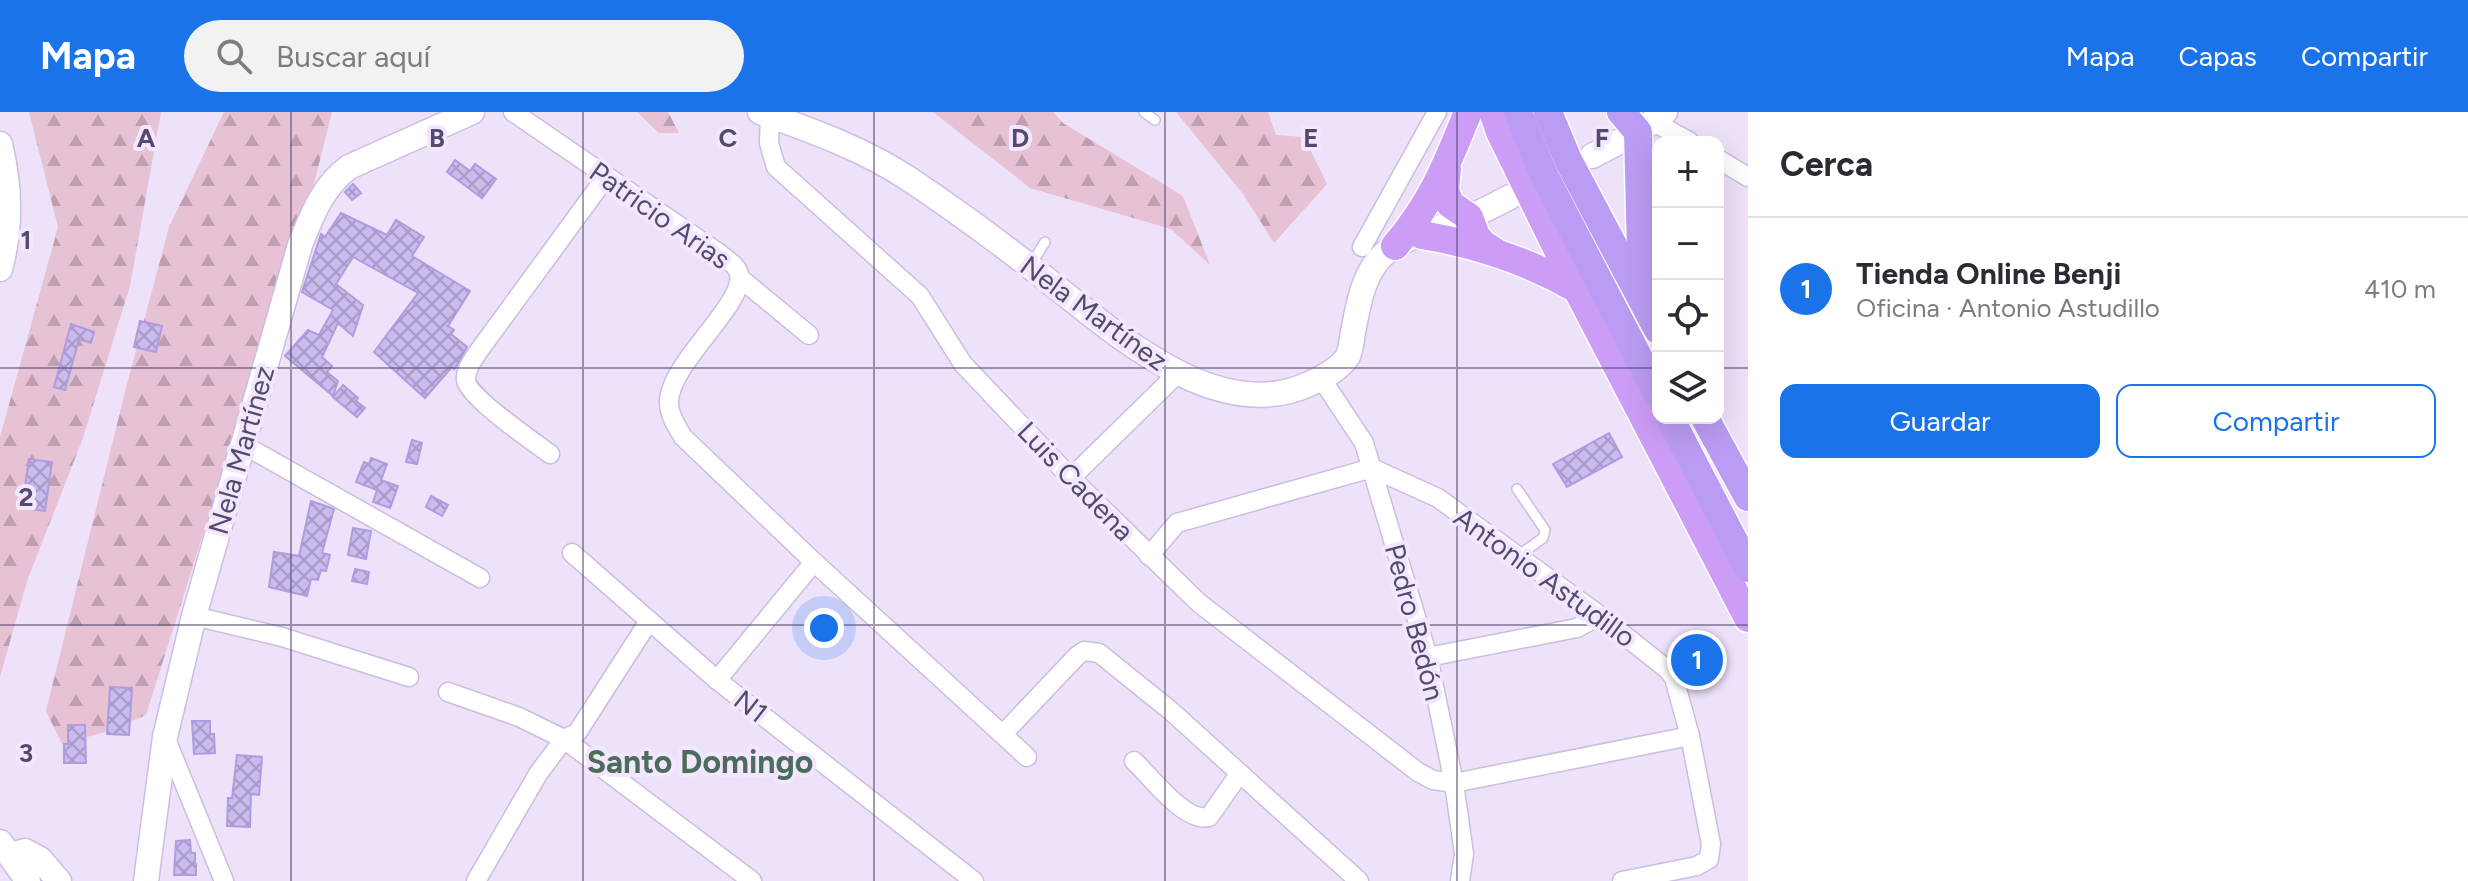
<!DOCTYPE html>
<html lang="es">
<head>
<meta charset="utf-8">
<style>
	body { margin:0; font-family:Figtree,sans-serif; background:#f2f2f3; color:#2b2b33 }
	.controls { position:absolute; right:24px; top:24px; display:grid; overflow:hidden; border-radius:16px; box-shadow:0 8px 32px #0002 }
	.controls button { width:72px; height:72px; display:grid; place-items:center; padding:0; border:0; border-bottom:2px solid #e1e1e2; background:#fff; color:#2b2b33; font:40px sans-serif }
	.you { position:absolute; left:824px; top:516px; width:28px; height:28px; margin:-20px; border:6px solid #fff; border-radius:50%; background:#1a73e8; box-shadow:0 0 0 12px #1a73e833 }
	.badge { display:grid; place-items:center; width:52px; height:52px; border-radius:50%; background:#1a73e8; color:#fff; font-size:26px; font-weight:700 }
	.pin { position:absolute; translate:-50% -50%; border:4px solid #fff; box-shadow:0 2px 8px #0006 }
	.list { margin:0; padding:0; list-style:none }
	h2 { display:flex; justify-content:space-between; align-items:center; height:104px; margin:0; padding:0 32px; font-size:34px }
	h2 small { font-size:26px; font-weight:400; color:#7c7c81 }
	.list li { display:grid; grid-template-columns:52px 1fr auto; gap:24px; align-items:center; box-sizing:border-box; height:144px; padding:0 32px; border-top:2px solid #e1e1e2 }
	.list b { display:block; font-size:30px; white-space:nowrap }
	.list p { margin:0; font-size:26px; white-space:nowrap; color:#7c7c81 }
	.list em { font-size:26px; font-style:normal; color:#7c7c81 }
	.actions { display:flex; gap:16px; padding:24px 32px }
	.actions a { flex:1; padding:18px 0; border:2px solid #1a73e8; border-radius:16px; text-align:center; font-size:28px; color:#1a73e8 }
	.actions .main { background:#1a73e8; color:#fff }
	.icon { flex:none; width:44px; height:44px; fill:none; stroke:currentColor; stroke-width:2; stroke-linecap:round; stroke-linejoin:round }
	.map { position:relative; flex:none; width:1748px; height:769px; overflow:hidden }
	header { display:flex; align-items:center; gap:48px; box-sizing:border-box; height:112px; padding:0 40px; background:#1a73e8; color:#fff }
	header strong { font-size:38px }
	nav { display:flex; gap:44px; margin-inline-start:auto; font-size:28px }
	.search { width:560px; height:72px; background:#f2f2f3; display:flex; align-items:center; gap:20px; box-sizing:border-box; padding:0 28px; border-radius:44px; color:#7c7c81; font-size:30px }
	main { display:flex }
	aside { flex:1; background:#fff }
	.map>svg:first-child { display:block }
	.forest { fill:url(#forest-firs) }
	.building { fill:url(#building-cross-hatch); stroke:#af9ce0; stroke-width:2 }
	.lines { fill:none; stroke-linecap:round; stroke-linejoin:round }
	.service-casing { stroke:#cabede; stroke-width:12 }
	.minor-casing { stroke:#cabede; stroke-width:21 }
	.secondary-casing { stroke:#ccbee4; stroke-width:27 }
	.primary-casing { stroke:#fff; stroke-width:31 }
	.trunk-casing { stroke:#fff; stroke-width:31 }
	.service { stroke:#fff; stroke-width:9 }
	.minor { stroke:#fff; stroke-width:18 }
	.secondary { stroke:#fff; stroke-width:24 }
	.primary { stroke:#cc9df6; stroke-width:28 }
	.trunk { stroke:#bb9cf4; stroke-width:28 }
	.grid { fill:none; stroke:#544a70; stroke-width:2; stroke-opacity:0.55 }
	.labels { text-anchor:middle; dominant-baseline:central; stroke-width:8; stroke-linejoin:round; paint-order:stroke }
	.street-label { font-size:28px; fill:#544a70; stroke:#f3e7fe }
	.quarter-label { font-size:32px; font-weight:bold; fill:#4c6c5e; stroke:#f3e7fe }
	.grid-label { font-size:26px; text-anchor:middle; font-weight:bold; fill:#544a70; stroke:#f3e7fe; stroke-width:8; stroke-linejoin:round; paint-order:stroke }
</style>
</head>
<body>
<header>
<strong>Mapa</strong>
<div class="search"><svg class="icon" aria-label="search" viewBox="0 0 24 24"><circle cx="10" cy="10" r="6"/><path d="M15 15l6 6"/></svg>Buscar aquí</div>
<nav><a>Mapa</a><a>Capas</a><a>Compartir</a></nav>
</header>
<main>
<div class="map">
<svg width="1748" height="769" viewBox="0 0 1748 769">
	<defs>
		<pattern id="forest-firs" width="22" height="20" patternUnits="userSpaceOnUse" patternTransform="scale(2)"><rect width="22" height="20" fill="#e7c1d4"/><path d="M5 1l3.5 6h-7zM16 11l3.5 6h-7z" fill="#be9fb0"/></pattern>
		<pattern id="building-cross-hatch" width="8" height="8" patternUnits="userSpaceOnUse" patternTransform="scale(2)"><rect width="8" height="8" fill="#cabbee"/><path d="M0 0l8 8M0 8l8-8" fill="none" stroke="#a79ac5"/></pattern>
	</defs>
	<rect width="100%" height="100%" fill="#eee1fa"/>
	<g class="forest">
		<path d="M29 0H161L130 174 83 326 27 469 0 565V325L58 115Z"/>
		<path d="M224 0H332L316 64 146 603 105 620 62 632 46 599 126 276 169 115Z"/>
		<path d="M637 0H668L679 21H659Z"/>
		<path d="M933 0H1053L1063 11 1183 84 1210 153 1171 117 1030 76Z"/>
		<path d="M1176 0H1268L1276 23 1304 25 1327 72 1274 131 1243 82Z"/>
	</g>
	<g class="building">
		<path d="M455 48 470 59 475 52 496 67 482 86 447 60Z"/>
		<path d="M353 72 361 81 352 88 345 80Z"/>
		<path d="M341 101 387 123 396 108 424 125 412 144 470 179 448 214 454 218 451 222 467 235 456 255 454 257 452 255 425 286 374 240 418 181 353 145 336 172 363 193 353 224 338 211 322 245 332 254 327 260 338 269 333 284 285 244 308 218 319 223 333 198 302 180 321 122 325 125Z"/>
		<path d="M140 209 162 214 156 240 134 235Z"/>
		<path d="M71 212 94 220 91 231 79 227 65 278 54 275Z"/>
		<path d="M343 273 358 286 356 289 365 296 357 305 333 285Z"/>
		<path d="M1609 321 1622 345 1567 375 1553 352Z"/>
		<path d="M412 328 422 331 417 352 406 350Z"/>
		<path d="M371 346 387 352 381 368 398 374 390 396 373 390 377 378 356 370 364 350 369 352Z"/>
		<path d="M29 347 52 350 45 399 22 396Z"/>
		<path d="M431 384 448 393 442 404 426 395Z"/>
		<path d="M311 389 334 397 322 441 330 443 326 459 321 458 318 468 311 467 307 484 269 475 274 440 299 444Z"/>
		<path d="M353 416 371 419 366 447 348 443Z"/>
		<path d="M355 457 369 460 367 472 352 469Z"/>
		<path d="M110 575 132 576 129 623 107 622Z"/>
		<path d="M192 609H210V622H214L215 641 194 642Z"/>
		<path d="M68 613H85L86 651H64V632H68Z"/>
		<path d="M237 643 262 645 259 683 251 682 250 715 227 714 228 686H232Z"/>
		<path d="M190 728 191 741H195V751L196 752V763H174L176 729Z"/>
	</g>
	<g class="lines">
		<g class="service-casing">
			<g id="service">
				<path d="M1144 0 1155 8"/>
				<path d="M1030 154 1045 130"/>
				<path d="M1517 377 1545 418 1543 426 1519 443"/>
			</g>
		</g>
		<g class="minor-casing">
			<g id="minor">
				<path d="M513 0 720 142C726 147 735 152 738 159 751 188 669 250 669 290 669 303 677 315 683 325L814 450 717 568"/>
				<path d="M770 4 769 31 776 55 920 184 963 252 1071 366 1199 491 1418 660 1433 668 1454 671 1690 624"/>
				<path d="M1652 9 1690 30"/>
				<path d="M1718 47 1748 65"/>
				<path d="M1362 135 1437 0"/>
				<path d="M740 166 809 223"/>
				<path d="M1321 266 1364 331 1428 545 1454 671 1464 742 1460 769"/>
				<path d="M242 332 480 466"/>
				<path d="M550 342C535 331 467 284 466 268 465 258 473 248 478 240L606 65"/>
				<path d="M1071 366 1178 261"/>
				<path d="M572 441 717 568 974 769"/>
				<path d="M1149 444 1177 411 1372 356 1438 386 1595 500 1668 558 1674 566 1690 624 1711 732 1709 747 1697 754 1622 769"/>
				<path d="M814 450 1027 645"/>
				<path d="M194 504 282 525 409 565"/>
				<path d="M1428 545 1577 516 1588 510 1595 500"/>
				<path d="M448 580 519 605 564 627 752 769"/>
				<path d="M1003 622 1077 544 1084 539 1099 541 1171 599 1359 769"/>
				<path d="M166 627 224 769"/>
				<path d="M1134 649C1151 665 1185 711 1209 705L1240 661"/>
				<path d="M476 769 538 662 564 627 577 621 649 509"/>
			</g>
		</g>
		<g class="secondary-casing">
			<g id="secondary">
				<path d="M760 0C810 18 864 37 909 67 951 95 992 125 1032 156 1103 210 1212 317 1309 272 1321 267 1341 256 1348 244 1351 237 1352 228 1353 220 1358 195 1362 167 1379 147 1400 124 1439 117 1467 106 1482 100 1496 92 1510 85"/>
				<path d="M0 32C10 73 11 117 0 157"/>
				<path d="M1592 44 1638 20 1665 0"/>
				<path d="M0 730 28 769"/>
				<path d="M11 743 25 739 40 747 59 769"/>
				<path d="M146 769 165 625 194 504 300 133C312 103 323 74 349 55L472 0"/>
			</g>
		</g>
		<g class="primary-casing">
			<g id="primary">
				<path d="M1493 0 1500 20 1577 177 1748 506"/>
				<path d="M1447 57 1445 78 1450 92 1469 105 1476 124 1484 133 1494 139"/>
				<path d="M1422 123C1477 132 1528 149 1577 177"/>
				<path d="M1395 134C1432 91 1447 52 1468 0"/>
			</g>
		</g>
		<g class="trunk-casing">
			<g id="trunk">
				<path d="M1518 0 1543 61 1658 283"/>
				<path d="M1548 0 1568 48 1658 218"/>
				<path d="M1621 0 1638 20 1642 179"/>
				<path d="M1670 306 1748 456"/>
				<path d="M1705 306 1748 385"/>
			</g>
		</g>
		<use href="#service" class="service"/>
		<use href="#minor" class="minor"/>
		<use href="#secondary" class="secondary"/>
		<use href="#primary" class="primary"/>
		<use href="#trunk" class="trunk"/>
	</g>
	<path class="grid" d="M291 0V769M583 0V769M874 0V769M1165 0V769M1457 0V769M0 256H1658M1718 256H1748M0 513H1748"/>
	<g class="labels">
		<g class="street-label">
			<text transform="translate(660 103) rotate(35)">Patricio Arias</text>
			<text transform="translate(1094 201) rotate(36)">Nela Martínez</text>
			<text transform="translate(241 338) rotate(-74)">Nela Martínez</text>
			<text transform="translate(1076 369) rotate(46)">Luis Cadena</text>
			<text transform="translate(1545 465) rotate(36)">Antonio Astudillo</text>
			<text transform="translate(1415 510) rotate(75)">Pedro Bedón</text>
			<text transform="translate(751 594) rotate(38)">N1</text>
		</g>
		<g class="quarter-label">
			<text x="700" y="650">Santo Domingo</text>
		</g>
	</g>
	<g class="grid-label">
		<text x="146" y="35">A</text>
		<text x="437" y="35">B</text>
		<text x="728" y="35">C</text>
		<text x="1020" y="35">D</text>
		<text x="1311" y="35">E</text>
		<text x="1602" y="35">F</text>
		<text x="26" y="137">1</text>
		<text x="26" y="394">2</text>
		<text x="26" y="650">3</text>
	</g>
</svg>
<div class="controls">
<button>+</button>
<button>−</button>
<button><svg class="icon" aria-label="locate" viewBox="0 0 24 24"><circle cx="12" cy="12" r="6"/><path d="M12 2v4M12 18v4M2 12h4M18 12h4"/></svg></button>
<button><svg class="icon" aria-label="layers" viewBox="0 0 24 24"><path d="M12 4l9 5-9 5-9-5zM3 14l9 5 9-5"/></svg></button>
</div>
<div class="you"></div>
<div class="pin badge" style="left:1697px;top:548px">1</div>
</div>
<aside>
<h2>Cerca<small></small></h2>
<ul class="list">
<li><span class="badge">1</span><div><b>Tienda Online Benji</b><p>Oficina · Antonio Astudillo</p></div><em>410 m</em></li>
</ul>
<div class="actions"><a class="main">Guardar</a><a>Compartir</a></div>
</aside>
</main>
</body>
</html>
